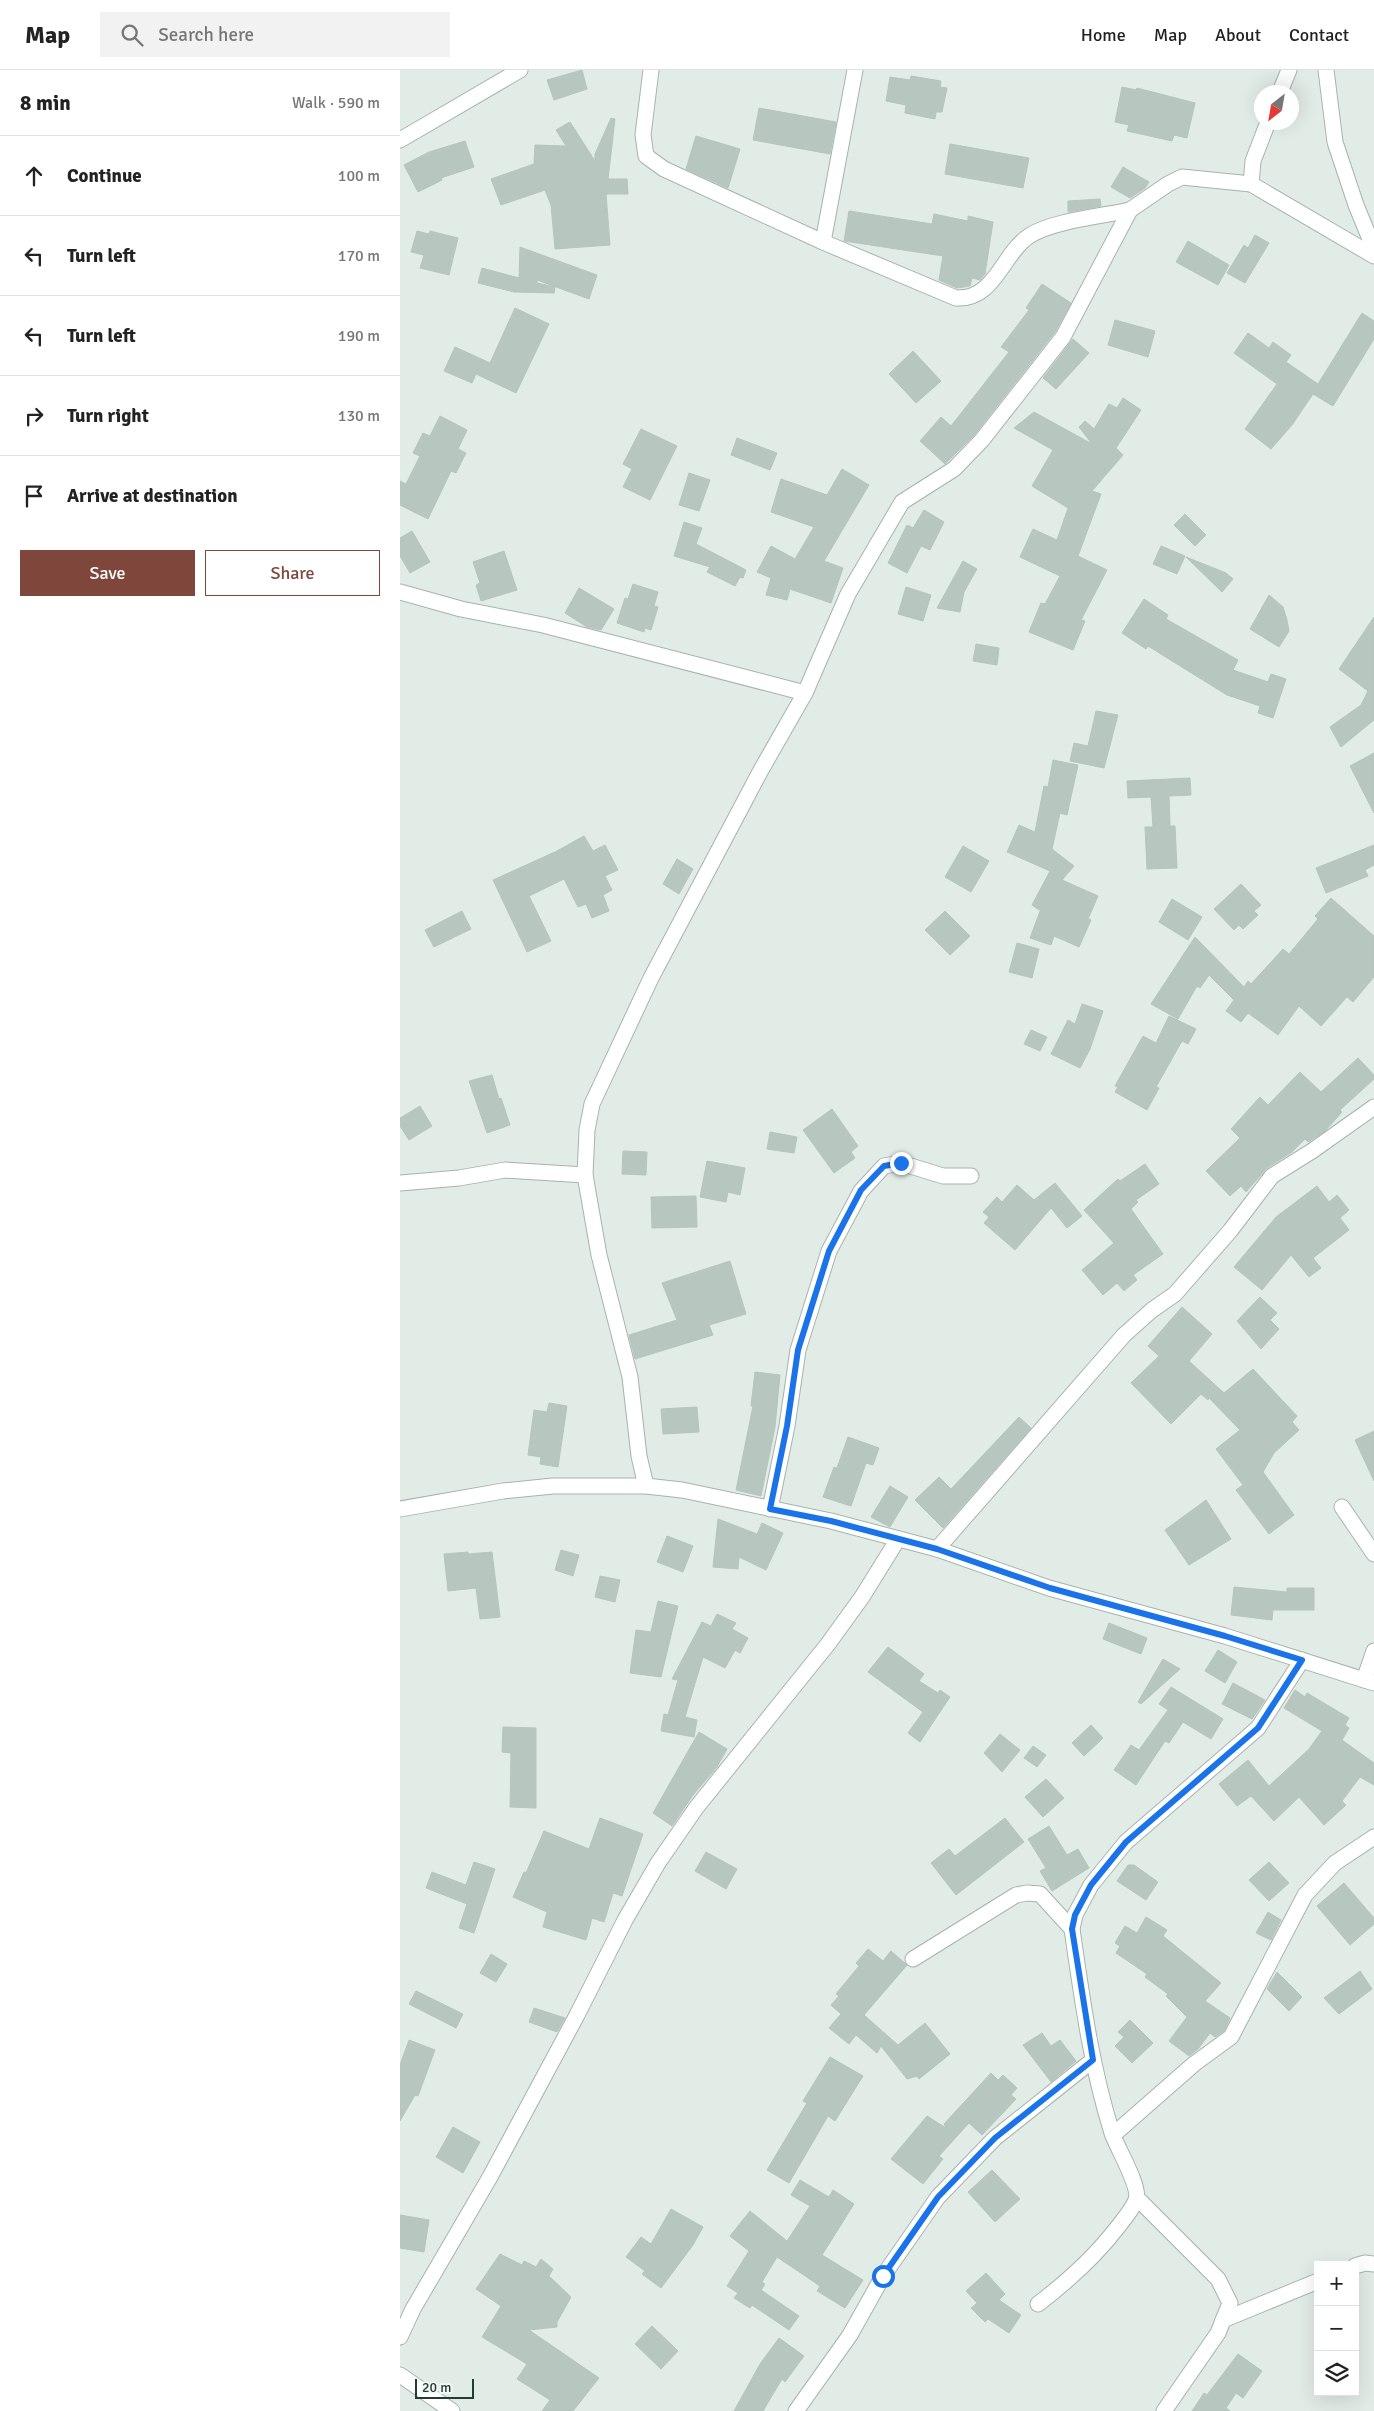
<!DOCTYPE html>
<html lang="en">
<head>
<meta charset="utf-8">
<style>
	body { margin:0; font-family:Signika,sans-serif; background:#f2f2f2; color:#222 }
	.controls { position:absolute; right:15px; bottom:15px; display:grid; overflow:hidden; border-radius:0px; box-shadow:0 5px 20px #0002 }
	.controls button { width:45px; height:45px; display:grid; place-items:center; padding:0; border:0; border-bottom:1px solid #e0e0e0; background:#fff; color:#222; font:25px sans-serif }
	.compass { position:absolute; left:854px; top:15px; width:45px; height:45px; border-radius:50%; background:#fff; box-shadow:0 5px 20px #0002; rotate:211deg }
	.scale { position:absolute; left:15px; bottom:12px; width:59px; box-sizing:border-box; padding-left:5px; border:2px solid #223d33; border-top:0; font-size:14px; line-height:18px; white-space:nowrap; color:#223d33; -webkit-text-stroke:4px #f2f8f5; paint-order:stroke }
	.stop { position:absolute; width:15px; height:15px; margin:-11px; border:4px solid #1a73e8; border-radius:50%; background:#fff }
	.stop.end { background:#1a73e8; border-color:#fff; box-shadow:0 1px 5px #0008 }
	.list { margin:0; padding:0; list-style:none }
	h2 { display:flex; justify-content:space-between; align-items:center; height:65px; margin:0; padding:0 20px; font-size:21px }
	h2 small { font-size:16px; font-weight:400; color:#767676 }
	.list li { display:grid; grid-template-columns:32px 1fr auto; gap:15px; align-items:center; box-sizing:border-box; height:80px; padding:0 20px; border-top:1px solid #e0e0e0 }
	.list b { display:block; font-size:19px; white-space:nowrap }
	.list em { font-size:16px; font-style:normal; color:#767676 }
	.actions { display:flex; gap:10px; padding:15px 20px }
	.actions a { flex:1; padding:11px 0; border:1px solid #7f473c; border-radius:0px; text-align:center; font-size:18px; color:#7f473c }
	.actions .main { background:#7f473c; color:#fff }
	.icon { flex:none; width:28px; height:28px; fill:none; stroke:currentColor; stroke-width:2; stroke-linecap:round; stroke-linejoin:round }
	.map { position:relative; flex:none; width:974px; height:2341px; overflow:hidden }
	header { display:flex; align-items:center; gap:30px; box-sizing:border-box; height:70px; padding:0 25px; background:#fff; border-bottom:1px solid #e0e0e0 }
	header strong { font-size:24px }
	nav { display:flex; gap:28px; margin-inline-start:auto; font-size:18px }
	.search { width:350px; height:45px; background:#f2f2f2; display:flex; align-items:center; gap:12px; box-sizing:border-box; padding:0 18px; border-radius:0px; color:#767676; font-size:19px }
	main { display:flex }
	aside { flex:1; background:#fff }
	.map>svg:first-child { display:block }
	.building { fill:#b7c7bf; stroke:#b4c5bd }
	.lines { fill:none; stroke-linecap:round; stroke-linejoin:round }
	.street-casing { stroke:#a5b4ad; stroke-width:17 }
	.street { stroke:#fff; stroke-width:15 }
	.route { stroke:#1a73e8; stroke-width:6 }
</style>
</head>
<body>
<header>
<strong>Map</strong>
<div class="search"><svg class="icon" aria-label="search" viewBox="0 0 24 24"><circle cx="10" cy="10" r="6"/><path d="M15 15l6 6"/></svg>Search here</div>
<nav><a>Home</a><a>Map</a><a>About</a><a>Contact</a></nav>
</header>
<main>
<aside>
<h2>8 min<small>Walk · 590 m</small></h2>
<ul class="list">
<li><svg class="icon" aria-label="ahead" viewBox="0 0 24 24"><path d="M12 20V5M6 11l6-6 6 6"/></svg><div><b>Continue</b></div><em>100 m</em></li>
<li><svg class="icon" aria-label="left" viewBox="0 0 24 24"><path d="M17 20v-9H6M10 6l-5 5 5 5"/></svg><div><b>Turn left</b></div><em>170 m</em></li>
<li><svg class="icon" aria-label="left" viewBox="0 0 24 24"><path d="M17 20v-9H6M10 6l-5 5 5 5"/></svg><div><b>Turn left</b></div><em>190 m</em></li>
<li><svg class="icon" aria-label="right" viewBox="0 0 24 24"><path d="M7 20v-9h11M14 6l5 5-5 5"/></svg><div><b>Turn right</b></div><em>130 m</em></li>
<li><svg class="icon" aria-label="arrive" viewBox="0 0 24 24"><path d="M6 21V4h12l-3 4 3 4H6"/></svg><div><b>Arrive at destination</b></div></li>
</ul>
<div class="actions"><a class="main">Save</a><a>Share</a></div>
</aside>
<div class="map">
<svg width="974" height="2341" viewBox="0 0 974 2341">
	<rect width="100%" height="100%" fill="#e2ece6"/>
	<g class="building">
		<path d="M182 0 187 19 154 30 147 10Z"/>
		<path d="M511 6 541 11 540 17 547 18 542 42H536L535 49 505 43 506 35 486 31 490 7 510 10Z"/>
		<path d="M722 17 736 20 737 18 795 33 787 68 774 65 772 71 727 61 729 55 715 52Z"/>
		<path d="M359 38 436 52 430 84 353 70Z"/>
		<path d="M211 48 215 49 208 109H227L228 124H206L210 175 155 179 151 135 145 120 101 135 91 109 134 94 135 75 166 76 156 60 170 52 195 91V84Z"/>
		<path d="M296 66 340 79 328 118 286 99Z"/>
		<path d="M65 71 74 97 41 108 42 110 18 122 4 95 29 82Z"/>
		<path d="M550 74 629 88 623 118 545 104Z"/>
		<path d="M723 97 749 112 745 118 730 128 711 117Z"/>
		<path d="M700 129 701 136 668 142V131Z"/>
		<path d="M449 141 532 154 534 144 568 151V146L593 152 585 204 580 210 572 208 570 216 557 218 539 210 543 186 444 171Z"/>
		<path d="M17 161 29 164 30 161 58 168 49 205 20 198 24 185 11 182Z"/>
		<path d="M855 165 869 173 845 213 827 203 844 175 848 178Z"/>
		<path d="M788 171 829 195 818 215 776 192Z"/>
		<path d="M120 177 197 205 189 229 137 210V213L155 217 154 223 114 222 78 213 82 198 119 208Z"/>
		<path d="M642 214 671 233 655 262 575 364 545 394 520 371 541 347 551 356 609 282 601 277 629 240 626 238Z"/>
		<path d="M115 238 149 254 116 323 76 304 72 313 44 301 55 277 90 293Z"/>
		<path d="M962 243 974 251V269L933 336 913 324 892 355 871 379 845 359 877 314 834 283 848 263 869 278 873 272 891 285 886 292 918 314Z"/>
		<path d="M715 250 755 261 748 287 708 275Z"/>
		<path d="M673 269 689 283 656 319 643 308Z"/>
		<path d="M513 281 541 311 516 333 489 304Z"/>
		<path d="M723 328 741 340 716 378 723 385 692 421 701 424 678 486 707 500 681 550 685 551 673 580 629 562 641 533 645 534 660 506 620 487 633 459 657 470 668 438 632 416 653 380 614 358 634 342 692 374 679 357 685 351 694 359 709 334 717 338Z"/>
		<path d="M40 346 67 360 58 379 66 383 56 403 51 401 28 449 0 435V411L6 414 20 386 13 383 23 363 30 366Z"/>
		<path d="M241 359 277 376 250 430 223 417 232 399 223 394Z"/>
		<path d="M337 368 377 383 370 400 331 385Z"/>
		<path d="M442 399 469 415 424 491 443 498 431 533 390 519 387 530 366 525 371 508 357 502 371 476 395 489 414 457 371 442 381 409 427 425Z"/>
		<path d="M289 403 310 410 299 441 279 435Z"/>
		<path d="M524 440 544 452 530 480 521 476 507 503 488 493 507 455 513 458Z"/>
		<path d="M785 444 806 465 795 476 774 455Z"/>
		<path d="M284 452 302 458 296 474 346 500 343 508 340 507 335 516 307 502 310 497 274 486Z"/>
		<path d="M12 461 30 492 10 503 0 486V468Z"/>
		<path d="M761 476 785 486 777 504 753 494Z"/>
		<path d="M104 481 117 520 81 531 76 515 80 513 73 492Z"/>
		<path d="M786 487 826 503 833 509 822 522Z"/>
		<path d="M563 491 577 499 564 522 560 542 537 538Z"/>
		<path d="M233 514 258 522 254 536 258 537 251 560 245 558 244 562 217 553 225 528 228 529Z"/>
		<path d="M506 517 531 525 523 551 498 544Z"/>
		<path d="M179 518 214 539 201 560 187 557 165 543Z"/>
		<path d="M869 525 883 537 887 550 889 561 879 577 850 559Z"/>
		<path d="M744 529 768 545 766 549 838 590 833 600 868 612 871 604 886 609 873 648 858 643 860 636 827 625 748 576 746 579 722 563Z"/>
		<path d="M974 547V650L941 677 930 657 961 635 968 621 939 599Z"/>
		<path d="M576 574 599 578 597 595 573 591Z"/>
		<path d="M696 641 718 645 704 698 670 691 674 673 688 676Z"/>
		<path d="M974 683V743L950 696Z"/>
		<path d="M653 690 678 695 667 745 660 743 652 779 674 796 662 810 698 826 688 849 691 850 679 877 654 866 651 875 630 868 642 836 639 840 632 835 650 801 607 782 619 755 635 762 644 716 648 717Z"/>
		<path d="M790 708 791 725 769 726 770 756H775L777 798 747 799 745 757H753L751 727 728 728 727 711Z"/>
		<path d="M184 766 193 781 205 775 218 800 205 806 212 820 203 825 209 841 192 848 186 834 178 837 164 809 129 826 151 871 127 882 93 810 157 781Z"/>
		<path d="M974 775V795L965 800 968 806 926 823 916 798Z"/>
		<path d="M563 776 589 791 571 822 545 807Z"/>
		<path d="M277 789 293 799 279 824 263 814Z"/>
		<path d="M841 814 861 835 854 841 858 845 843 859 839 855 834 860 814 839Z"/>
		<path d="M931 828 974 866V907L953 932 947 927 921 956 899 936 878 965 848 943 841 952 826 941 834 930 809 905 800 918 797 916 778 949 751 934 795 867 844 917 848 911 851 914 883 879 889 884 918 849 915 846Z"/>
		<path d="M772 829 802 847 788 870 759 852Z"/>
		<path d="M62 841 71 859 34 877 25 860Z"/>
		<path d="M545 841 570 866 550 885 525 860Z"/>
		<path d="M617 873 639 879 632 908 609 902Z"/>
		<path d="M682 934 703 941 690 979 680 998 651 984 668 950 675 954Z"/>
		<path d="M769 946 796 959 788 974 782 971 756 1017 759 1018 747 1040 715 1022 718 1017 715 1016 743 966 756 973Z"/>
		<path d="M631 960 647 967 640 981 624 974Z"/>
		<path d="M958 988 974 1005V1009L940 1040 942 1042 925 1061 908 1072 905 1069 892 1082 867 1098 846 1122 841 1116 830 1126 806 1101 840 1068 831 1059 860 1027 868 1035 900 1002 921 1022Z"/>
		<path d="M92 1005 99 1029 101 1028 110 1055 87 1063 69 1011Z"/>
		<path d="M20 1036 32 1056 9 1070 0 1056V1048Z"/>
		<path d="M432 1039 458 1076 451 1082 455 1088 434 1103 403 1060Z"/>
		<path d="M370 1062 397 1067 394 1083 367 1079Z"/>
		<path d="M223 1081 247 1082 246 1105 222 1104Z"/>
		<path d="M307 1091 345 1098 340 1125 328 1122 326 1132 300 1127Z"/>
		<path d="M745 1094 759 1114 736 1130 738 1132 731 1139 763 1184 733 1205 737 1210 724 1221 717 1213 703 1225 682 1200 714 1173 684 1140 718 1109 720 1111Z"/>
		<path d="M655 1113 682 1146 667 1158 651 1138 615 1180 584 1153 589 1147 583 1142 597 1127 602 1132 617 1115 634 1130Z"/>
		<path d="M917 1116 929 1132 937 1125 949 1140 940 1148 949 1160 913 1188 921 1198 909 1207 891 1185 862 1220 834 1197 876 1147Z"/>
		<path d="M296 1126 297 1157 252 1158 251 1127Z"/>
		<path d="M330 1191 346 1244 309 1255 313 1265 235 1289 229 1265 277 1250 262 1213Z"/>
		<path d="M860 1227 877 1243 870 1250 879 1259 861 1279 837 1251Z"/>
		<path d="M782 1237 812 1264 789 1291 824 1323 853 1299 897 1346 892 1352 899 1360 874 1383 863 1402 894 1445 869 1464 836 1420 843 1415 816 1379 840 1360 809 1328 808 1330 801 1324 771 1354 731 1313 759 1286 748 1276Z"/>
		<path d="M355 1302 380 1305 375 1357 361 1426 336 1420 353 1336H351Z"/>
		<path d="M149 1333 167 1336 158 1397 140 1394 141 1387 128 1385 134 1340 147 1342Z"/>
		<path d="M297 1337 299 1362 263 1364 261 1339Z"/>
		<path d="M619 1347 631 1358 543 1458 515 1430 539 1407 551 1419Z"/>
		<path d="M974 1361V1411L955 1370Z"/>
		<path d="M448 1367 479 1378 473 1395 466 1393 451 1436 423 1427 434 1397 437 1398Z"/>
		<path d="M490 1416 508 1427 490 1457 471 1447Z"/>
		<path d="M806 1430 831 1469 789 1495 765 1460Z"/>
		<path d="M318 1449 357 1464 362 1453 383 1463 366 1500 339 1487 338 1499 313 1497Z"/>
		<path d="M267 1466 293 1476 283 1502 257 1492Z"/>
		<path d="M161 1480 179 1485 173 1506 155 1500Z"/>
		<path d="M68 1482V1484L92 1482 100 1547 80 1549 76 1518 48 1521 44 1484Z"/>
		<path d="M200 1506 220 1510 215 1532 195 1527Z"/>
		<path d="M834 1517 887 1522V1518H914V1540H873L872 1550 831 1545Z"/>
		<path d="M258 1531 278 1536 261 1607 230 1603 236 1560 251 1562Z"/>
		<path d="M317 1544 336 1553 332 1559 348 1568 340 1583 335 1580 325 1598 303 1587 285 1647 297 1650 294 1667 261 1661 264 1644 268 1645 278 1610 272 1609 302 1552 311 1556Z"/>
		<path d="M709 1553 747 1568 741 1584 703 1569Z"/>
		<path d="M488 1577 524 1604 519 1611 538 1623 540 1620 550 1627 520 1672 508 1663 523 1642 468 1602Z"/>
		<path d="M818 1580 837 1592 825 1613 805 1601Z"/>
		<path d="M763 1589 780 1599 741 1634 738 1632Z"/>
		<path d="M833 1613 865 1630 852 1649 822 1634Z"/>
		<path d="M771 1617 823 1649 811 1669 783 1652 769 1673 765 1671 736 1715 714 1700 731 1675 739 1680 768 1640 759 1634Z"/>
		<path d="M895 1620 905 1627 907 1623 949 1648 945 1655 949 1658 942 1670 974 1693V1715L960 1707 942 1731 946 1735 924 1755 899 1727 874 1751 851 1726 837 1736 819 1714 848 1690 869 1716 909 1679 922 1661 884 1638Z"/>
		<path d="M691 1655 703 1668 684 1686 672 1673Z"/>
		<path d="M103 1657 136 1658V1738L110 1737 111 1683 102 1682Z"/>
		<path d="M299 1662 327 1679 317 1697 293 1725 272 1756 253 1743Z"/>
		<path d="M600 1664 620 1680 602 1702 584 1683Z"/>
		<path d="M633 1676 646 1685 637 1697 624 1688Z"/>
		<path d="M646 1709 664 1728 643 1747 625 1727Z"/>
		<path d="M200 1748 243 1764 222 1826 213 1823 204 1852 192 1848 186 1870 143 1857 147 1842 113 1827 124 1802 126 1803 144 1761 189 1779Z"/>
		<path d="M605 1748 624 1772 556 1825 531 1793 549 1779 555 1786Z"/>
		<path d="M649 1756 667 1785 678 1779 689 1798 652 1821 640 1801 646 1798 628 1769Z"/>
		<path d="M306 1782 337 1799 326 1819 295 1801Z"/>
		<path d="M74 1792 95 1799 74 1863 59 1858 67 1834 26 1818 32 1802 66 1815Z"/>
		<path d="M869 1792 889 1813 869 1831 849 1810Z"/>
		<path d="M728 1795H734L758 1812 746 1830 717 1811Z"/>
		<path d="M944 1813 974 1848V1854L950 1875 917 1836Z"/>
		<path d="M868 1842 881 1850 871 1870 856 1863Z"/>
		<path d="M746 1847 767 1860 763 1866 821 1913 805 1931 830 1948 824 1961 815 1967 810 1963 798 1979 789 1986 769 1971 787 1947 766 1926 768 1924 745 1907 747 1904 716 1883 720 1876 715 1873 725 1856 737 1863Z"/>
		<path d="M468 1879 483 1891 491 1881 507 1895 464 1945 498 1975 525 1953 550 1984 519 2009 517 2006 507 2009 481 1976 477 1983 456 1965 449 1974 429 1958 441 1944 431 1935 439 1926 436 1924 459 1896 456 1893Z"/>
		<path d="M91 1884 107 1894 96 1912 80 1903Z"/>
		<path d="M960 1901 972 1919 939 1944 924 1928Z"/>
		<path d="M877 1902 902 1927 889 1941 867 1919Z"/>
		<path d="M16 1921 63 1944 56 1958 9 1934Z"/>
		<path d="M134 1938 165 1948 157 1962 129 1952Z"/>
		<path d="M730 1950 753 1973 732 1993 715 1976 724 1967 718 1962Z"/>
		<path d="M642 1963 651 1976 660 1970 676 1991 651 2012 623 1975Z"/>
		<path d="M9 1970 35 1980 18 2026 15 2025 0 2051V1995Z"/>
		<path d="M430 1987 463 2006 435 2051 428 2046 389 2113 367 2100 407 2033 403 2031Z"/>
		<path d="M591 2003 598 2010 603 2005 617 2018 611 2025 616 2029 582 2065 569 2053 539 2086 543 2089 523 2114 491 2089 527 2046 546 2058 544 2054Z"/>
		<path d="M53 2057 80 2072 63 2103 36 2087Z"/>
		<path d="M592 2100 620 2129 595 2152 568 2122Z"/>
		<path d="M400 2110 429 2127 433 2120 454 2134 422 2185 463 2210 445 2238 417 2221 420 2216 377 2187 362 2212 365 2214 361 2220 399 2246 389 2260 352 2235 350 2238 334 2228 338 2223 327 2216 349 2181 330 2166 350 2141 387 2171 410 2136 391 2125Z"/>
		<path d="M271 2139 303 2157 293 2175 261 2218 242 2204 245 2201 226 2187 241 2167 251 2174Z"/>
		<path d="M0 2145 29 2150 24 2182 0 2178Z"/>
		<path d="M100 2184 122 2195 124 2191 136 2197 141 2189 153 2199 149 2206 171 2227 157 2252V2257L129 2260 199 2308 173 2341H142L150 2330 117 2309 127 2294 82 2267 101 2236 76 2219Z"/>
		<path d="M586 2203 605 2224 599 2230 621 2245 609 2263 588 2249 585 2252 571 2238 577 2233 566 2221Z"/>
		<path d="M252 2256 278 2281 261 2299 235 2274Z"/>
		<path d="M379 2268 404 2286 385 2312 382 2309 363 2341H334L360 2294Z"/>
		<path d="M838 2284 862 2301 843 2328 836 2323 826 2338 830 2341H792L804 2323 807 2325Z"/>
	</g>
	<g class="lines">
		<g class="street-casing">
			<g id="street">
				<path d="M251 0 243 65 246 86 264 99 423 172 556 228C595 230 602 184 629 166 651 151 703 146 730 140"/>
				<path d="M926 0 935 72 956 135 974 179"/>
				<path d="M880 22 889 0"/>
				<path d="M0 70 120 0"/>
				<path d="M851 114 853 91 868 52"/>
				<path d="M423 172 455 0"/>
				<path d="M0 522 61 539 143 555 405 623"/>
				<path d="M0 1113 59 1108 105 1100 185 1105"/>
				<path d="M246 1416 239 1386 230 1307 199 1185 185 1105 187 1060 192 1034 251 908 361 700 405 623 448 524 502 432 554 399 582 370 663 267 730 140 768 114 782 107 851 114 974 186"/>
				<path d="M942 1437 974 1484"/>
				<path d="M0 1439 103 1421 153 1416H246L282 1420 431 1451 537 1479 649 1518 825 1566 974 1613"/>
				<path d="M370 1439 387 1356 398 1280 429 1181 461 1121 484 1096 501 1093 543 1106H571"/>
				<path d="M537 1479 724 1265 752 1240 775 1224 830 1161 872 1106 912 1081 974 1037"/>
				<path d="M964 1610 974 1581"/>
				<path d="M513 1889 616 1825 627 1823 640 1824 672 1859"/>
				<path d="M713 2065 794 1994 831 1967 905 1825 935 1793 974 1767"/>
				<path d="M737 2128 818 2209 830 2233 818 2263 764 2341"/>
				<path d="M955 2196 965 2193 974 2194"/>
				<path d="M638 2234C668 2211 694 2188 717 2158 724 2149 732 2140 736 2130 741 2117 717 2078 712 2063 691 1996 682 1928 672 1859L675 1845 691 1815 726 1772 858 1658 902 1590"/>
				<path d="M823 2250 918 2211"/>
				<path d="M0 2267 13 2239 90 2107 177 1945 225 1850 258 1793 296 1738 428 1574 462 1527 498 1469"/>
				<path d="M0 2305 52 2341"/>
				<path d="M396 2341 450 2265 483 2206 538 2127 595 2068 693 1990"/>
			</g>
		</g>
		<use href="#street" class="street"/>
	</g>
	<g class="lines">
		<path class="route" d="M483 2206 538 2127 595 2068 693 1990 672 1859 675 1845 691 1815 726 1772 858 1658 902 1590 825 1566 650 1518 537 1479 431 1451 370 1439 387 1356 398 1280 429 1181 461 1120 484 1096 501 1093"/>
	</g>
</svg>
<div class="controls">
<button>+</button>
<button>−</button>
<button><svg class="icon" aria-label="layers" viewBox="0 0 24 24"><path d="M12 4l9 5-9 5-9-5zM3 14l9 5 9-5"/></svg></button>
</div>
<svg class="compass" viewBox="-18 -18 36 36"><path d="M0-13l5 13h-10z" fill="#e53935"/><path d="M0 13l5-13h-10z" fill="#767676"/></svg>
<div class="scale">20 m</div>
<div class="stop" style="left:483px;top:2206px"></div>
<div class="stop end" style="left:501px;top:1093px"></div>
</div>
</main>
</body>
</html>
